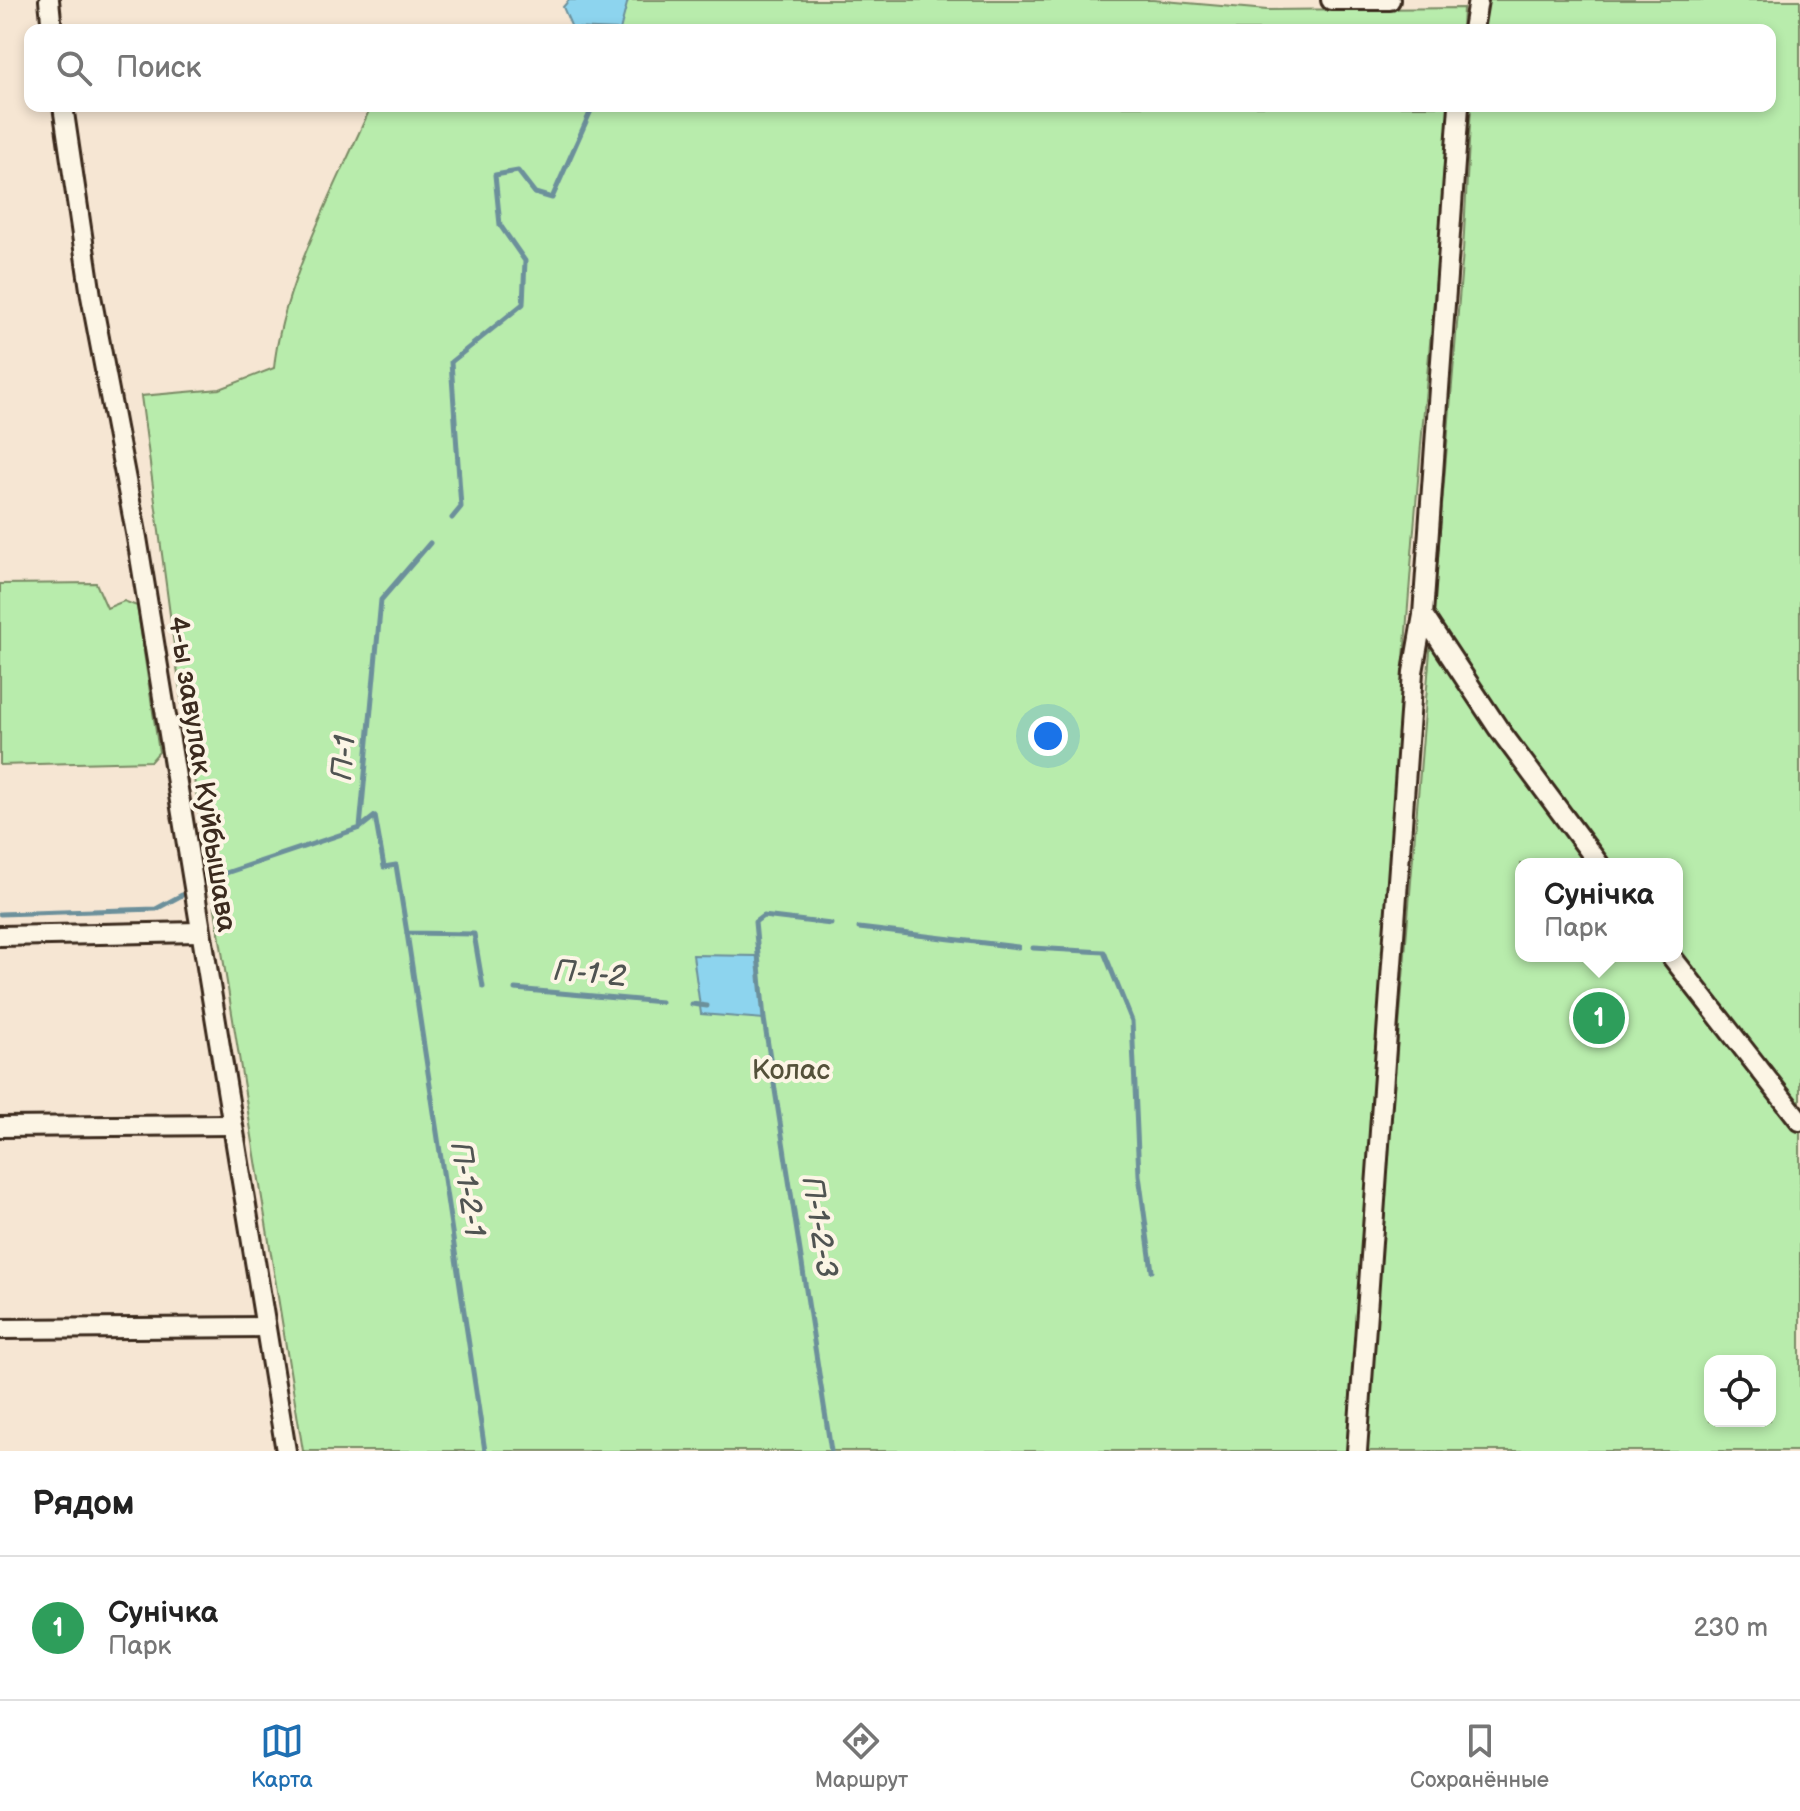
<!DOCTYPE html>
<html lang="ru">
<head>
<meta charset="utf-8">
<style>
	body { margin:0; font-family:"Balsamiq Sans",sans-serif; background:#f6f6f6; color:#222 }
	.controls { position:absolute; right:24px; bottom:24px; display:grid; overflow:hidden; border-radius:16px; box-shadow:0 4px 12px #0003 }
	.controls button { width:72px; height:72px; display:grid; place-items:center; padding:0; border:0; border-bottom:2px solid #e0e0e0; background:#fff; color:#222; font:40px sans-serif }
	.you { position:absolute; left:1048px; top:736px; width:28px; height:28px; margin:-20px; border:6px solid #fff; border-radius:50%; background:#1a73e8; box-shadow:0 0 0 12px #1a73e833 }
	.badge { display:grid; place-items:center; width:52px; height:52px; border-radius:50%; background:#1f6fb2; color:#fff; font-size:26px; font-weight:700 }
	.pin { position:absolute; translate:-50% -50%; border:4px solid #fff; box-shadow:0 2px 8px #0006 }
	.popup { position:absolute; left:1515px; top:858px; width:168px; height:104px; box-sizing:border-box; display:grid; place-content:center; border-radius:16px; background:#fff; filter:drop-shadow(0 2px 6px #0005); font-size:26px; white-space:nowrap; color:#767676 }
	.popup b { font-size:30px; color:#222 }
	.popup::after { content:''; position:absolute; left:50%; top:100%; margin-left:-16px; border:16px solid transparent; border-top-color:#fff }
	.list { margin:0; padding:0; list-style:none }
	h2 { display:flex; justify-content:space-between; align-items:center; height:104px; margin:0; padding:0 32px; font-size:34px }
	h2 small { font-size:26px; font-weight:400; color:#767676 }
	.list li { display:grid; grid-template-columns:52px 1fr auto; gap:24px; align-items:center; box-sizing:border-box; height:144px; padding:0 32px; border-top:2px solid #e0e0e0 }
	.list b { display:block; font-size:30px; white-space:nowrap }
	.list p { margin:0; font-size:26px; white-space:nowrap; color:#767676 }
	.list em { font-size:26px; font-style:normal; color:#767676 }
	.icon { flex:none; width:44px; height:44px; fill:none; stroke:currentColor; stroke-width:2; stroke-linecap:round; stroke-linejoin:round }
	.map { position:relative; flex:none; width:1800px; height:1451px; overflow:hidden }
	.search { position:absolute; background:#fff; box-shadow:0 4px 12px #0003; left:24px; right:24px; top:24px; height:88px; display:flex; align-items:center; gap:20px; box-sizing:border-box; padding:0 28px; border-radius:16px; color:#767676; font-size:30px }
	.sheet { height:248px; background:#fff }
	nav { display:flex; justify-content:space-around; align-items:center; box-sizing:border-box; height:112px; border-top:2px solid #e0e0e0; background:#fff; font-size:22px; color:#767676 }
	nav a { display:grid; justify-items:center; gap:4px }
	nav .on { color:#1f6fb2 }
	.map>svg:first-child { display:block }
	.green { fill:#b8ecac; stroke:#7a8b65; stroke-width:2; fill-rule:evenodd }
	.water { fill:#8dd4ee; stroke:#6c909b; stroke-width:2 }
	.lines { fill:none; stroke-linecap:round; stroke-linejoin:round }
	.stream { stroke:#6c909b; stroke-width:5 }
	.minor-casing { stroke:#3b2a1e; stroke-width:24 }
	.minor { stroke:#fcf5e5; stroke-width:18 }
	.labels { text-anchor:middle; dominant-baseline:central; stroke-width:8; stroke-linejoin:round; paint-order:stroke }
	.street-label { font-size:28px; fill:#3b2a1e; stroke:#fcf5e5 }
	.park-label { font-size:28px; fill:#54513a; stroke:#fcf5e5 }
	.water-label { font-size:30px; font-style:italic; fill:#505452; stroke:#fcf5e5 }
</style>
</head>
<body>
<div class="map">
<svg width="1800" height="1451" viewBox="0 0 1800 1451">
	<rect width="100%" height="100%" fill="#f6e6d3"/>
	<filter id="ink" filterUnits="userSpaceOnUse"><feTurbulence type="fractalNoise" baseFrequency=".0125" numOctaves="2"/><feDisplacementMap in="SourceGraphic" scale="16" xChannelSelector="R" yChannelSelector="G"/><feConvolveMatrix kernelMatrix="1 2 1 2 8 2 1 2 1" color-interpolation-filters="sRGB"/></filter>
	<g filter="url(#ink)">
		<g class="green">
			<path d="M608 0H1153L1267 10 1463 8 1462 30H606Z"/>
			<path d="M1487 0H1800V1451H1364L1463 251 1471 106H1770V30H1482ZM1521 864H1677V956H1521ZM1710 1361H1770V1421H1710Z"/>
			<path d="M371 106H1454C1404 553 1383 1003 1347 1451H303L182 705 141 396 220 389 274 368C282 284 337 185 371 106Z"/>
			<path d="M96 583 107 608 124 601 137 606 159 752 151 761 0 765V584Z"/>
		</g>
		<g class="water">
			<path d="M569 0H628L620 30 572 28 563 7Z"/>
			<path d="M693 955 757 956 764 1019 701 1014Z"/>
		</g>
		<g class="lines">
			<g class="stream">
				<path d="M452 518 461 507 451 362 523 304 525 261 500 225 495 175 518 171 535 193 552 198 593 106"/>
				<path d="M361 827 375 816 384 867 396 865 407 933 474 934 483 987"/>
				<path d="M202 881 360 828 381 600 430 543"/>
				<path d="M0 914 156 909 182 895"/>
				<path d="M859 928 1018 947"/>
				<path d="M407 933 485 1451"/>
				<path d="M1033 948 1104 952 1132 1021 1139 1175 1152 1271"/>
				<path d="M515 989 661 1002"/>
				<path d="M692 1004 707 1006"/>
				<path d="M831 1451 764 1019 755 922 763 916 831 924"/>
			</g>
			<g class="minor-casing">
				<g id="minor">
					<path d="M49 0 52 30"/>
					<path d="M1331 0H1390"/>
					<path d="M1473 30 1478 0"/>
					<path d="M63 106 91 296 137 538 286 1451"/>
					<path d="M1423 615 1498 728 1599 864"/>
					<path d="M0 936 199 932"/>
					<path d="M1671 956 1800 1121"/>
					<path d="M0 1127 230 1125"/>
					<path d="M0 1329 265 1327"/>
					<path d="M1357 1451 1413 672 1423 615 1459 106"/>
				</g>
			</g>
			<use href="#minor" class="minor"/>
		</g>
	</g>
	<g class="labels">
		<g class="street-label">
			<text transform="translate(202 774) rotate(81)">4-ы завулак Куйбышава</text>
		</g>
		<g class="park-label">
			<text x="791" y="1070">Колас</text>
		</g>
		<g class="water-label">
			<text transform="translate(344 758) rotate(-85)">П-1</text>
			<text transform="translate(590 974) rotate(5)">П-1-2</text>
			<text transform="translate(467 1189) rotate(81)">П-1-2-1</text>
			<text transform="translate(819 1227) rotate(81)">П-1-2-3</text>
		</g>
	</g>
</svg>
<div class="controls">
<button><svg class="icon" aria-label="locate" viewBox="0 0 24 24"><circle cx="12" cy="12" r="6"/><path d="M12 2v4M12 18v4M2 12h4M18 12h4"/></svg></button>
</div>
<div class="you"></div>
<div class="pin badge" style="left:1599px;top:1018px;background:#2e9e5b">1</div>
<div class="popup"><b>Сунічка</b>Парк</div>
<div class="search"><svg class="icon" aria-label="search" viewBox="0 0 24 24"><circle cx="10" cy="10" r="6"/><path d="M15 15l6 6"/></svg>Поиск</div>
</div>
<section class="sheet">
<h2>Рядом<small></small></h2>
<ul class="list">
<li><span class="badge" style="background:#2e9e5b">1</span><div><b>Сунічка</b><p>Парк</p></div><em>230 m</em></li>
</ul>
</section>
<nav>
<a class="on"><svg class="icon" aria-label="map" viewBox="0 0 24 24"><path d="M3 6l6-2 6 2 6-2v14l-6 2-6-2-6 2zM9 4v14M15 6v14"/></svg>Карта</a>
<a><svg class="icon" aria-label="directions" viewBox="0 0 24 24"><path d="M12 3l9 9-9 9-9-9zM9 14v-3h6M13 9l2 2-2 2"/></svg>Маршрут</a>
<a><svg class="icon" aria-label="saved" viewBox="0 0 24 24"><path d="M7 4h10v16l-5-4-5 4z"/></svg>Сохранённые</a>
</nav>
</body>
</html>
